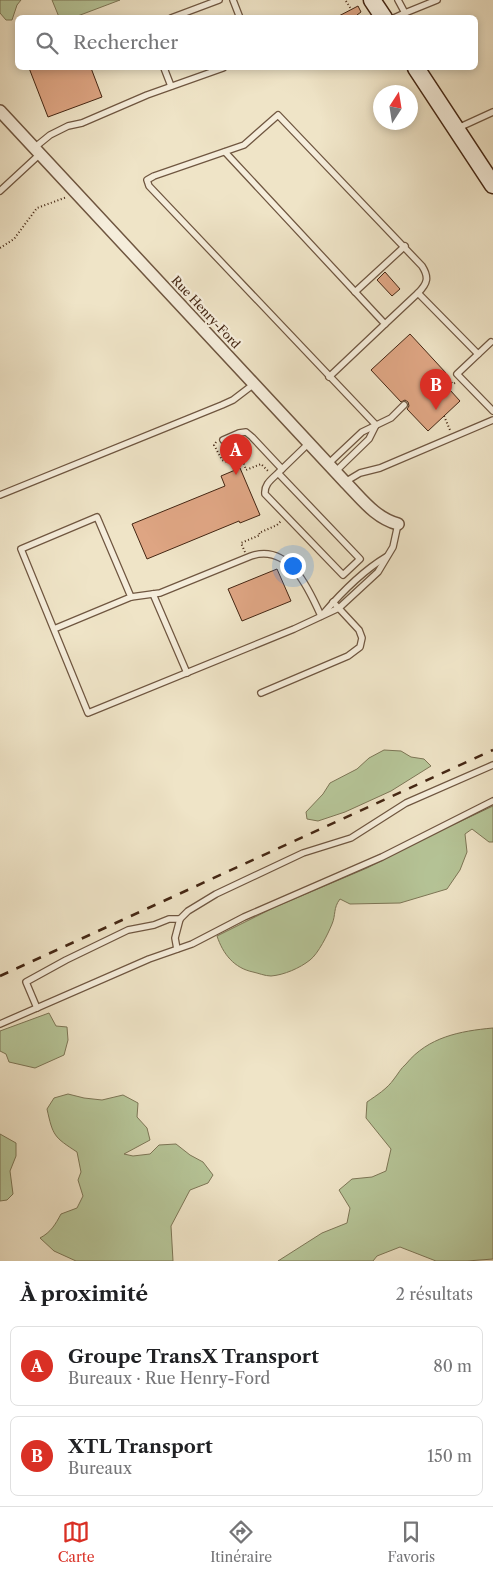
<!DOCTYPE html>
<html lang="fr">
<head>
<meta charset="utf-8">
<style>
	body { margin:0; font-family:"Libre Caslon Text",serif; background:#f6f6f6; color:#202124 }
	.compass { position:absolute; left:373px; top:85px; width:45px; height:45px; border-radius:50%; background:#fff; box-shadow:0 2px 8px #0003; rotate:12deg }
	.you { position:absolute; left:292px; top:565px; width:18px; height:18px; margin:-12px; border:4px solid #fff; border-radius:50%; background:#1a73e8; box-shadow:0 0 0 8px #1a73e833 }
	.badge { display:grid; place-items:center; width:32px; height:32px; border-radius:50%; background:#d93025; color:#fff; font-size:16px; font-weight:700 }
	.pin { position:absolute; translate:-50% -41px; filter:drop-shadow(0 1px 2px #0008) }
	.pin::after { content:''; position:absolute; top:26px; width:18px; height:15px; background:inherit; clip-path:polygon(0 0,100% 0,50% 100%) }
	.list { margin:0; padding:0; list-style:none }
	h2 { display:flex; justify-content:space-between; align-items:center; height:65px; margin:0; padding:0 20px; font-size:21px }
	h2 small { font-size:16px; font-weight:400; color:#757577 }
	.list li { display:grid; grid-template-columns:32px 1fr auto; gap:15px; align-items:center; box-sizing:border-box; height:80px; margin:0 10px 10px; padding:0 10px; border:1px solid #e0e0e0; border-radius:8px }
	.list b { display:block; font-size:19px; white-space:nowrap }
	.list p { margin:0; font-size:16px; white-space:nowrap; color:#757577 }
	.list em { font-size:16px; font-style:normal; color:#757577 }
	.icon { flex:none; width:28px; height:28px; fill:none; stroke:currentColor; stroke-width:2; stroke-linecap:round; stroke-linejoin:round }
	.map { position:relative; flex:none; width:493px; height:1261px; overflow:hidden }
	.search { position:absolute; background:#fff; box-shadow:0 2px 8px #0003; left:15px; right:15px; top:15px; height:55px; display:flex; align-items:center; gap:12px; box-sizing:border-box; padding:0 18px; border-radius:8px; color:#757577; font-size:19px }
	.sheet { height:245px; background:#fff }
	nav { display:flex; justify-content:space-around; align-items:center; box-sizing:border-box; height:70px; border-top:1px solid #e0e0e0; background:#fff; font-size:14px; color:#757577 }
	nav a { display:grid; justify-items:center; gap:2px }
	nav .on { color:#d93025 }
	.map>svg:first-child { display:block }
	.green { fill:#b6c598; stroke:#7d7656 }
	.building { fill:#dea583; stroke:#442613 }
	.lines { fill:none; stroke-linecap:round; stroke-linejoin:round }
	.lane-casing { stroke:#6f5640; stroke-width:8 }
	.street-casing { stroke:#6f5640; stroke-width:14 }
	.secondary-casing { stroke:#442613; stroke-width:19 }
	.path { stroke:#442613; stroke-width:2; stroke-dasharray:1 2.5; stroke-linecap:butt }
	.lane { stroke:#f5eddb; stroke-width:5.5 }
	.street { stroke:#f5eddb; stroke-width:11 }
	.secondary { stroke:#f5eddb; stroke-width:16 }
	.rail { stroke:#442613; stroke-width:2.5; stroke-dasharray:9 9; stroke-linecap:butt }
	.labels { text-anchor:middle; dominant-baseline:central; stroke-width:4.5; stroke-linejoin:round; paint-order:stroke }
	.street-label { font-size:12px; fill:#442613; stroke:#f5eddb }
</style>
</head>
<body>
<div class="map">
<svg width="493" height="1261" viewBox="0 0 493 1261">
	<rect width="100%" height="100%" fill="#efe4c7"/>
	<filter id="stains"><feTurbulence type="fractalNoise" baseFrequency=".004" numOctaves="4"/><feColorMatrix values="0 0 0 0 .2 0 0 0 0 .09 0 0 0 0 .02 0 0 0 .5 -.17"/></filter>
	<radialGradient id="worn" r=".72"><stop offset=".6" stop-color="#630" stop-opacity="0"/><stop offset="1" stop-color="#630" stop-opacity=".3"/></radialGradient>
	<g class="green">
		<path d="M0 0H21L17 5 12 20H6L0 13Z"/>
		<path d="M52 0H120L75 17H59Z"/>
		<path d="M384 750 401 751 411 757 424 759 431 766 391 791 345 812 318 821 307 819 306 812 323 794 330 783 357 769 369 758Z"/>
		<path d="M493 806V842H489L472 829 465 834 467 852 460 870 447 889 400 903 350 904 340 899C333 908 336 915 332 924 328 934 318 954 310 960 300 968 284 975 271 976 265 976 258 973 253 972 234 968 223 954 217 936L275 907 367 868 442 830Z"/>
		<path d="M49 1013 56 1026 67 1027 68 1040 64 1055 35 1068 9 1062 6 1054 0 1051V1031Z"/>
		<path d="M493 1028V1259L467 1261H436L400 1247 377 1256 373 1261H278L322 1233 347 1223 350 1208 339 1190 352 1179 372 1177 386 1171 391 1149 366 1118 367 1102C377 1095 387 1089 394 1079 398 1074 401 1068 406 1064 428 1037 460 1031 493 1028Z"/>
		<path d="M68 1094 84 1098 102 1100 123 1095 138 1103 137 1117 147 1128 150 1140 124 1154 133 1156 150 1154 159 1145 176 1144 190 1155 203 1162 213 1175 208 1183 190 1190 171 1226 173 1261H76L54 1251 40 1238C51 1232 55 1225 61 1214L77 1208 83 1196 78 1180 81 1172 77 1152C54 1137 53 1136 47 1109L54 1098Z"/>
		<path d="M0 1134 16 1143V1156L10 1171 13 1194 7 1200 0 1201Z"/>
	</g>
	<g class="building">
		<path d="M358 6 361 12 357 15 359 18H335Z"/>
		<path d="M29 68H91L102 97 48 117Z"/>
		<path d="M385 272 400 289 392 296 377 280Z"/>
		<path d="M410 334 446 373 440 379 460 401 428 431 407 409 409 406 408 402 405 400 401 402 371 370Z"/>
		<path d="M240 468 260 515 240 523 239 521 147 559 132 524 225 486 221 476Z"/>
		<path d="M277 569 291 601 242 621 228 589Z"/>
	</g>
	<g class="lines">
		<g class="lane-casing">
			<g id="lane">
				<path d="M233 0 240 18"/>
				<path d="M405 13 437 0"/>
				<path d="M171 18 219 0"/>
				<path d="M394 18 405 13 398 0"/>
				<path d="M164 68 171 86"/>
				<path d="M458 128 493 112"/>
				<path d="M34 148 50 135 68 126 82 123 147 95 223 68"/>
				<path d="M225 152 385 324 329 377"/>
				<path d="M0 191 40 154"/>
				<path d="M355 292 405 246"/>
				<path d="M385 324 418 293 478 354"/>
				<path d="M491 342 457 374 493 411"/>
				<path d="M376 425 149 186 147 180 154 176 244 145 278 115 422 266C429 277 428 283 418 293"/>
				<path d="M223 440 239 433 246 432 252 437 282 469"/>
				<path d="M328 464 362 432 391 418 404 405"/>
				<path d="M335 472 369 439 376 425"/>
				<path d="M278 473 360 559 343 575 265 494C264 484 272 479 278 473L309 443"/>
				<path d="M345 482 360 473 380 468 493 420"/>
				<path d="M0 495 222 405 233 400 254 384"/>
				<path d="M153 594 187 673"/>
				<path d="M131 597 160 593 251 556C289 543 309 589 321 616"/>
				<path d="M323 614C341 593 361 572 386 557"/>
				<path d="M54 629 131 597 97 517 21 549 88 713 294 629 339 608 378 572 393 547 398 524"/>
				<path d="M261 693 348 656 360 647 362 638 359 630 333 602"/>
				<path d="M177 949 175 938 180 919 188 911 216 894 303 853 351 838 406 803 493 765"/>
				<path d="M37 1008 26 982 66 960 128 930 154 925 169 919H180"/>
				<path d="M0 1024 149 959 192 944 244 917 382 857 493 801"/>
			</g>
		</g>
		<g class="street-casing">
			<path id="street" d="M0 111 345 482C361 498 375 518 398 524"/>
		</g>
		<g class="secondary-casing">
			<g id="secondary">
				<path d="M372 0 384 18"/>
				<path d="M416 68 493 185"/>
			</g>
		</g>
		<g class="path">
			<path d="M346 1 351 9"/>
			<path d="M0 248 14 239 37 208 67 197"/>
			<path d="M444 375 453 384 455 383"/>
			<path d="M444 416 450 430"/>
			<path d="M216 442 214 445 222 460 227 462 239 459 243 461 246 470 261 464 269 472"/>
			<path d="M245 552 241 543 260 535 259 533 277 525 281 521"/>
		</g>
		<use href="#lane" class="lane"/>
		<use href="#street" class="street"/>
		<use href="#secondary" class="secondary"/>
		<path class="rail" d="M0 976 493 750"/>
	</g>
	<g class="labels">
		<g class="street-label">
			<text transform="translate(206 312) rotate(47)">Rue Henry-Ford</text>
		</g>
	</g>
	<rect width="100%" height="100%" filter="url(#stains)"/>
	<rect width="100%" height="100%" fill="url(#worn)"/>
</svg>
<svg class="compass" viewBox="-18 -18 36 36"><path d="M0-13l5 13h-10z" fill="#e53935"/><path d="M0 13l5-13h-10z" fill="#757577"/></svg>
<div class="you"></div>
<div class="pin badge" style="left:236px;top:475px">A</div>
<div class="pin badge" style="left:436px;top:410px">B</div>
<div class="search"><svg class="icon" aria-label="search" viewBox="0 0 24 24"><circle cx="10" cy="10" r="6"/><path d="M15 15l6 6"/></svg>Rechercher</div>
</div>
<section class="sheet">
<h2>À proximité<small>2 résultats</small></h2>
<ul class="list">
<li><span class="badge">A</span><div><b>Groupe TransX Transport</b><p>Bureaux · Rue Henry-Ford</p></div><em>80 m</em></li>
<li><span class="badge">B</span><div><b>XTL Transport</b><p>Bureaux</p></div><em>150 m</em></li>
</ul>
</section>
<nav>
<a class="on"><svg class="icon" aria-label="map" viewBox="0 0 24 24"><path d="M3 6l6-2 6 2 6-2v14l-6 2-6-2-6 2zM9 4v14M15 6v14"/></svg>Carte</a>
<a><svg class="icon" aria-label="directions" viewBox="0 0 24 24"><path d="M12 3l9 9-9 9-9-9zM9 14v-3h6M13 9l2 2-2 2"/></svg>Itinéraire</a>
<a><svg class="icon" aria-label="saved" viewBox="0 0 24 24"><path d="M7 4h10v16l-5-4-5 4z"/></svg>Favoris</a>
</nav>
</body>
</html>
